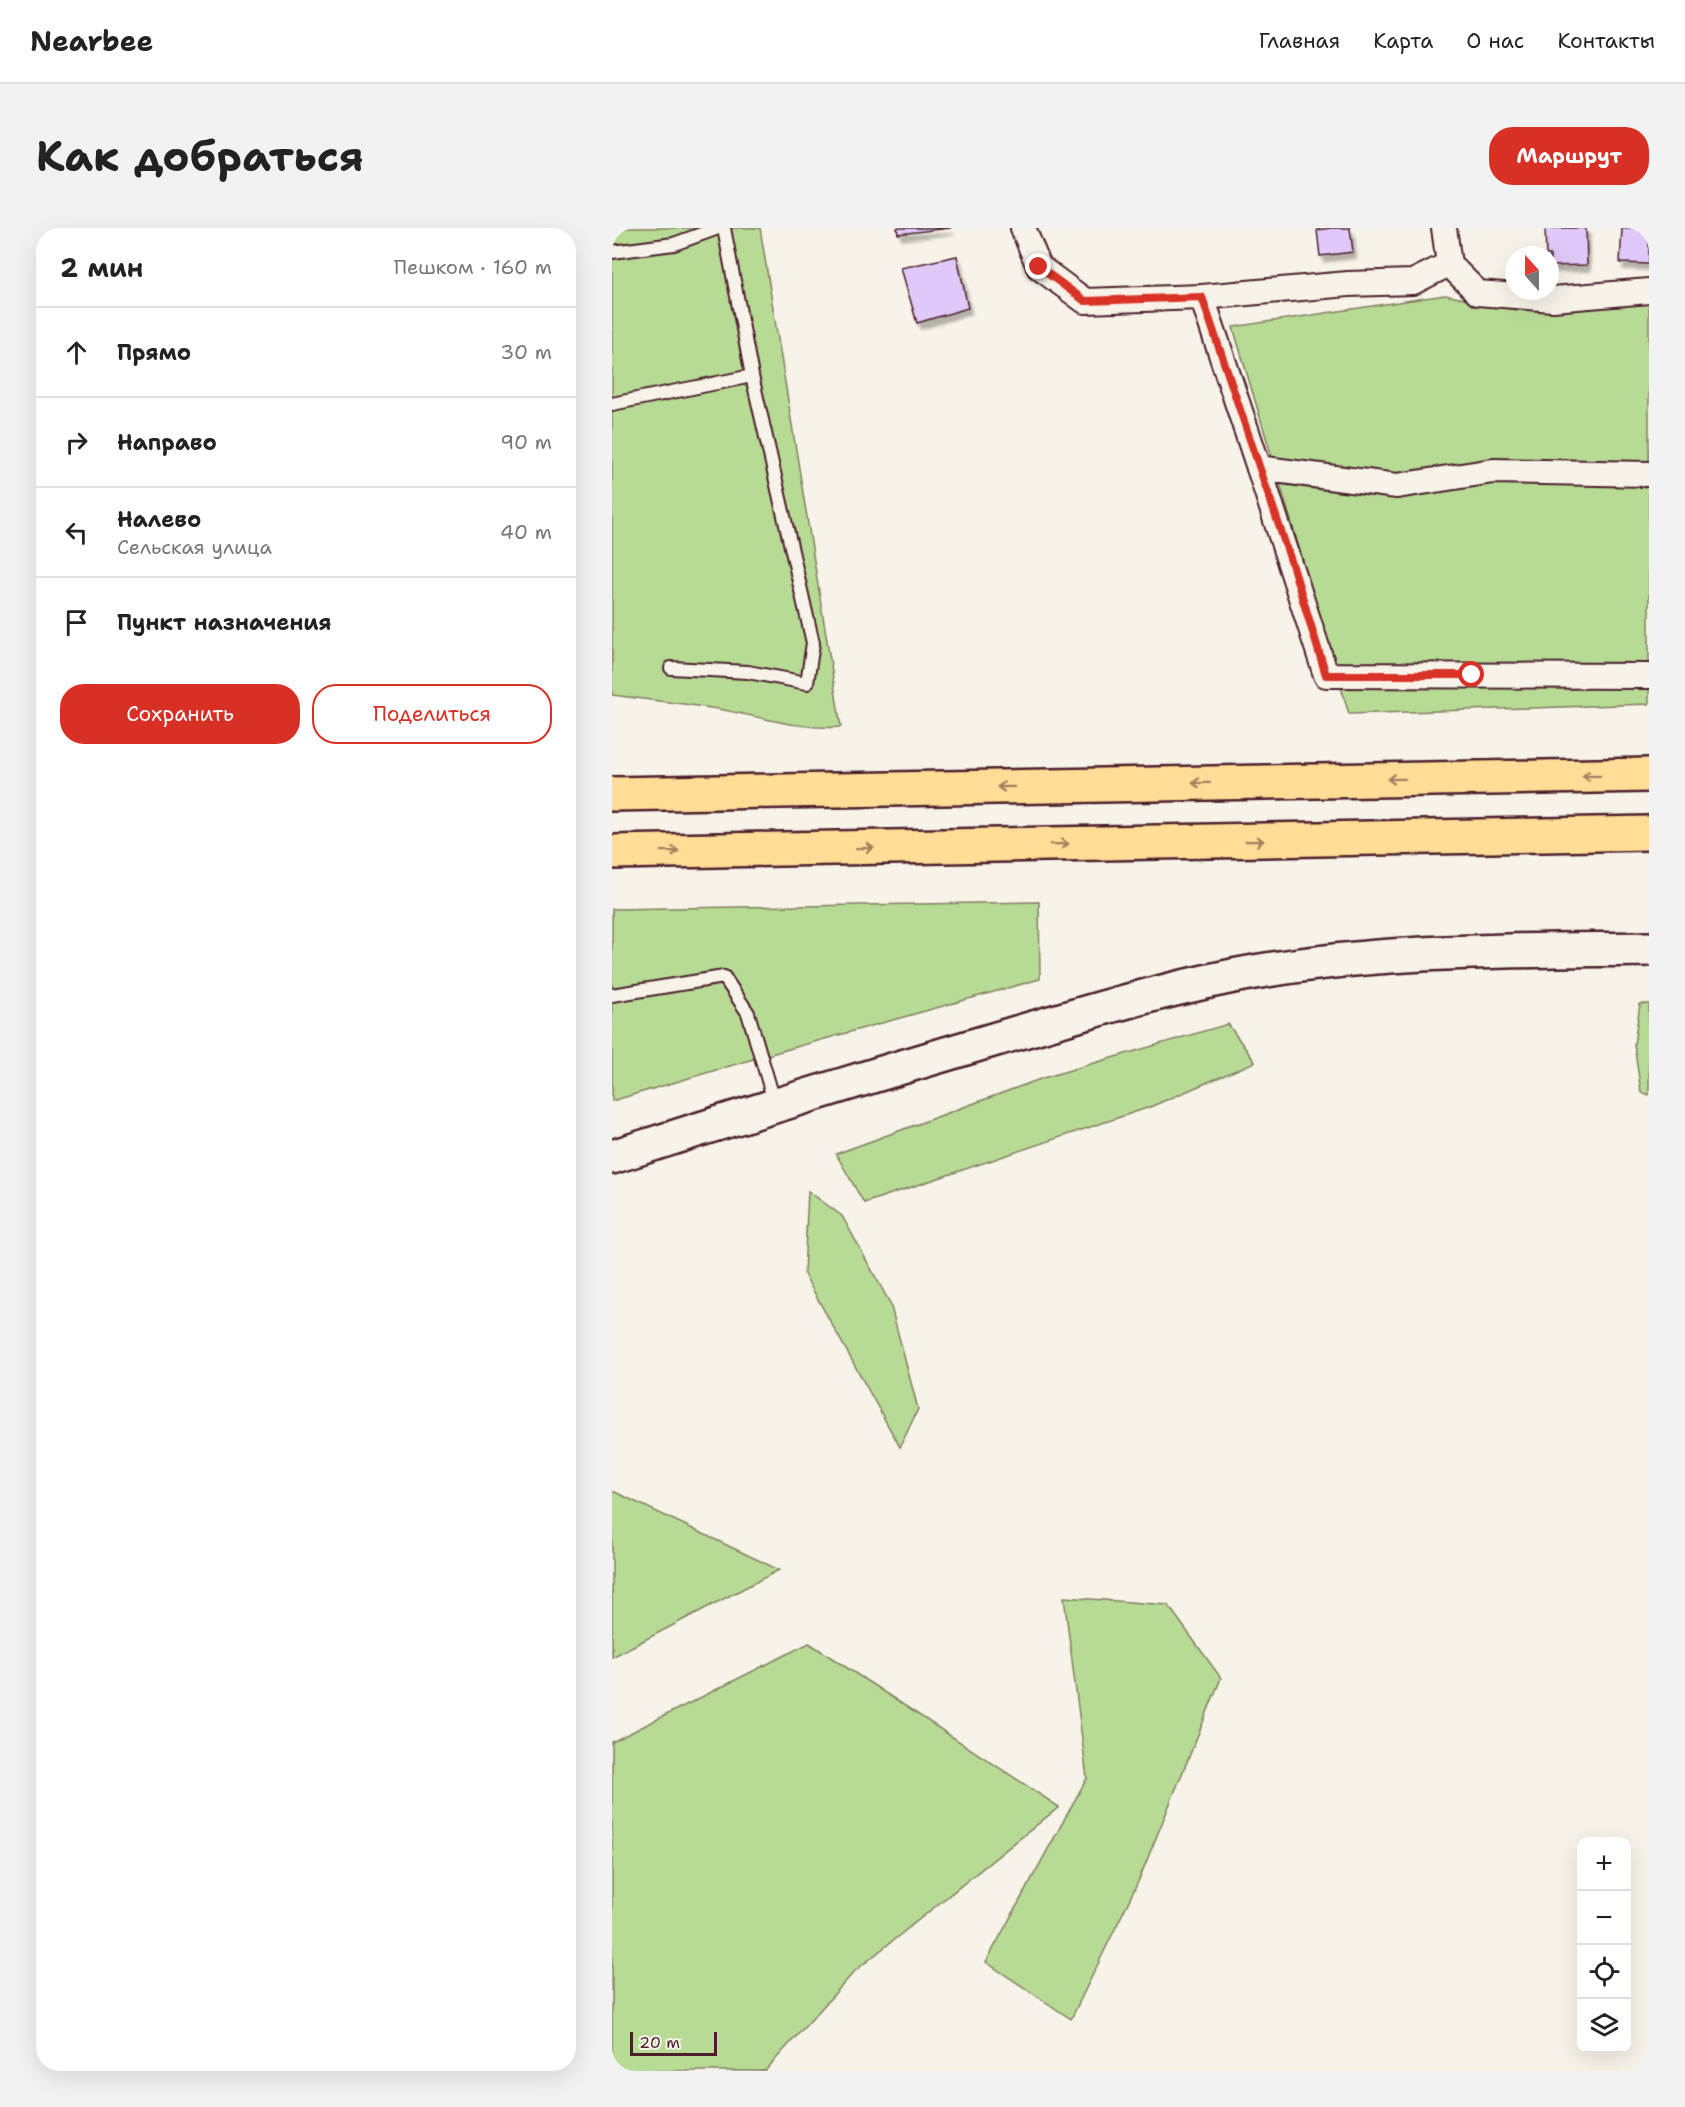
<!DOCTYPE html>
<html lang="ru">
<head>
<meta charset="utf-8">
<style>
	body { margin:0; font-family:"Shantell Sans",sans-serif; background:#f2f2f2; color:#222 }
	.controls { position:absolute; right:18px; bottom:18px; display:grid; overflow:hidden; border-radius:12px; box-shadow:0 6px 24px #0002 }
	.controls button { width:54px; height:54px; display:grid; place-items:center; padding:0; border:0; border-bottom:2px solid #e0e0e0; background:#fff; color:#222; font:30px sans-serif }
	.compass { position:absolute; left:893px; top:18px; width:54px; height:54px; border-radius:50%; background:#fff; box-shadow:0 6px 24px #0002; rotate:339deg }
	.scale { position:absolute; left:18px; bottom:15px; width:87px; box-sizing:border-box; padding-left:6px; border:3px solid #4a1f2b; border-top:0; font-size:16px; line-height:21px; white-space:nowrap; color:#4a1f2b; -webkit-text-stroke:4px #f7f3e8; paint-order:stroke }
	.stop { position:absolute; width:18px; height:18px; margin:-14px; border:4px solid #d93025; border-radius:50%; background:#fff }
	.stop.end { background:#d93025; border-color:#fff; box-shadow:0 2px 6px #0008 }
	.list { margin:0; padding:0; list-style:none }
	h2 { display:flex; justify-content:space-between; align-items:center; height:78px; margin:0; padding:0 24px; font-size:26px }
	h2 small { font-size:20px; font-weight:400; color:#767676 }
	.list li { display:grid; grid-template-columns:39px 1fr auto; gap:18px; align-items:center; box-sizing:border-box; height:90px; padding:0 24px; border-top:2px solid #e0e0e0 }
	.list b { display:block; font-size:22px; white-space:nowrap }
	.list p { margin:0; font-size:20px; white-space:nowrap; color:#767676 }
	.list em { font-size:20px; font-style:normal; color:#767676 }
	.actions { display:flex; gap:12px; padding:18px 24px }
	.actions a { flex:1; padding:14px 0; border:2px solid #d93025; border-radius:24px; text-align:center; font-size:21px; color:#d93025 }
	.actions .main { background:#d93025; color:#fff }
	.icon { flex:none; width:33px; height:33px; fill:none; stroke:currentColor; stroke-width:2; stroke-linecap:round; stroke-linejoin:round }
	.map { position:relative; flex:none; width:1037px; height:1843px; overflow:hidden; border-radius:24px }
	header { display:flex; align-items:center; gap:36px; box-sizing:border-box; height:84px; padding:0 30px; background:#fff; border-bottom:2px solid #e0e0e0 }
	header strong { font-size:28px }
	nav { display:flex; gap:33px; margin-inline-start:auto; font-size:21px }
	.intro { display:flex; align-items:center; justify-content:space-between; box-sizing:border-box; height:144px; padding:0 36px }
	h1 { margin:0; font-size:42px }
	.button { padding:15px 27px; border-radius:24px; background:#d93025; color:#fff; font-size:21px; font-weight:700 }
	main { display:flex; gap:36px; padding:0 36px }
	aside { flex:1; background:#fff; border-radius:24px; box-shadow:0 6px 24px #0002 }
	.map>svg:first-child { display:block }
	.green { fill:#b7db95; stroke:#807d60; stroke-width:1.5 }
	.building { fill:#e0c8f8; stroke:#4a1f2b; stroke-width:1.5; filter:url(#shadow) }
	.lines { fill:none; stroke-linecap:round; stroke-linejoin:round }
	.service-casing { stroke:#4a1f2b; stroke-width:16 }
	.minor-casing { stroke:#4a1f2b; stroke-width:28 }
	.secondary-casing { stroke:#4a1f2b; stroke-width:38 }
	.trunk-casing { stroke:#4a1f2b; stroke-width:38 }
	.service { stroke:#f7f3e8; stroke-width:12 }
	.minor { stroke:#f7f3e8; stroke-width:24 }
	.secondary { stroke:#f7f3e8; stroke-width:33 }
	.trunk { stroke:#ffdd96; stroke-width:33 }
	.oneway { stroke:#a47e60 }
	.route { stroke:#d93025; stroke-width:8 }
</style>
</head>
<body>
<header>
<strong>Nearbee</strong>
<nav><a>Главная</a><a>Карта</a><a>О нас</a><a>Контакты</a></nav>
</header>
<div class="intro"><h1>Как добраться</h1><a class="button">Маршрут</a></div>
<main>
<aside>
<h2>2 мин<small>Пешком · 160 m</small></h2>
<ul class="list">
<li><svg class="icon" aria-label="ahead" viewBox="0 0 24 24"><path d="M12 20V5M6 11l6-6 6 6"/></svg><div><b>Прямо</b></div><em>30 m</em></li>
<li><svg class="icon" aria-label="right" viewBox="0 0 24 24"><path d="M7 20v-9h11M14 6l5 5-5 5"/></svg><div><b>Направо</b></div><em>90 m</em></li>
<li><svg class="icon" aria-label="left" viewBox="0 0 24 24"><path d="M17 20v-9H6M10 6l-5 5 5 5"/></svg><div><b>Налево</b><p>Сельская улица</p></div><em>40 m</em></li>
<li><svg class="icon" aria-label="arrive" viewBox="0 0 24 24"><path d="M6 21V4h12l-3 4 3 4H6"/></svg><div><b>Пункт назначения</b></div></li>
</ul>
<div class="actions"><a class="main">Сохранить</a><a>Поделиться</a></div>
</aside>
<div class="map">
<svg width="1037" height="1843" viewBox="0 0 1037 1843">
	<defs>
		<filter id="shadow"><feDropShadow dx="3.5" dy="6" stdDeviation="1.5" flood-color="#0004"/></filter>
	</defs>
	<rect width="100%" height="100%" fill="#f7f3e8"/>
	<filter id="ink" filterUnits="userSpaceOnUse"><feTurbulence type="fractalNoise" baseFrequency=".0167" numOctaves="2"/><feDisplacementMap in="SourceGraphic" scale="12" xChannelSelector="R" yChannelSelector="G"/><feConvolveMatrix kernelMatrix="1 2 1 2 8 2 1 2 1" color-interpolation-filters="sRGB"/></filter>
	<g filter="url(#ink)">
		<g class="green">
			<path d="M0 0H148L229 499C186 502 147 488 106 481 71 475 35 472 0 467Z"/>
			<path d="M833 67 905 82 1037 73V476L737 486 621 99Z"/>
			<path d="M427 674 428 751 148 829 0 873V681Z"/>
			<path d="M1028 776H1037V867L1029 864 1022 816Z"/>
			<path d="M616 796 643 834 538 879 252 975 224 926 431 850Z"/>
			<path d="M196 963 230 988 278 1075 306 1181 288 1219 192 1046Z"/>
			<path d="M0 1264H3L167 1342 0 1429Z"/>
			<path d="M452 1369 556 1377 609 1450 526 1654 459 1791 374 1734 475 1550Z"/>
			<path d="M197 1415 447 1579 243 1743 153 1843H0V1514Z"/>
		</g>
		<g class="building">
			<path d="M285 0H339L286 6Z"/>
			<path d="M719 0H738L741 24 708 28 705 2Z"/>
			<path d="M933 0H974L975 37 938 38V27H934Z"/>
			<path d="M1010 0H1037V36L1008 35Z"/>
			<path d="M345 28 356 80 305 95 289 40Z"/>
		</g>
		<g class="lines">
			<g class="service-casing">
				<g id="service">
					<path d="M112 0 140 148"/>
					<path d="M0 24 62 16 106 0"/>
					<path d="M0 176 140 148 201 415 195 455 136 444 59 440"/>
					<path d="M0 767 112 749 136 785 163 876"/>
				</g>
			</g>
			<g class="minor-casing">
				<g id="minor">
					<path d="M411 0 427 39 473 73 590 69 736 56 801 54 837 36"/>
					<path d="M832 0 837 36 866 65 941 71 1037 63"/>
					<path d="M590 69 647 240 785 258 881 243 1037 246"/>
					<path d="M647 240 714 447 1037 448"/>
				</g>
			</g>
			<g class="secondary-casing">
				<path id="secondary" d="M0 929C128 888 255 849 384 811 462 788 541 764 621 748 758 721 898 723 1037 721"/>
			</g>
			<g class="trunk-casing">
				<g id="trunk">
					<path d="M0 566 1037 547"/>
					<path d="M0 624 1037 605"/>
				</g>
			</g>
			<use href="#service" class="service"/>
			<use href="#minor" class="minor"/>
			<use href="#secondary" class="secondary"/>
			<use href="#trunk" class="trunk"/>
		</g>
		<defs><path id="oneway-shaft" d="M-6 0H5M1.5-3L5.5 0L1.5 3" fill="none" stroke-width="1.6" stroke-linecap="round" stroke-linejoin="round" transform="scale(1.5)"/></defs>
		<g class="oneway">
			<use href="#oneway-shaft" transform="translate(979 548) rotate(179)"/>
			<use href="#oneway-shaft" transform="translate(784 551) rotate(179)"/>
			<use href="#oneway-shaft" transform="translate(589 555) rotate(179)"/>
			<use href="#oneway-shaft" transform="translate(394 559) rotate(179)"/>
			<use href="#oneway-shaft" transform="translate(643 613) rotate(-1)"/>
			<use href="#oneway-shaft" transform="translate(448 616) rotate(-1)"/>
			<use href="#oneway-shaft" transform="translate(253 620) rotate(-1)"/>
			<use href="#oneway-shaft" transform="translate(58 623) rotate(-1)"/>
		</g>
	</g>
	<g class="lines" filter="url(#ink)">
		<path class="route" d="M427 39 473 73 590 69 681 339 714 447H860"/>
	</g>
</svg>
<div class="controls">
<button>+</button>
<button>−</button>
<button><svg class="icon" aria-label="locate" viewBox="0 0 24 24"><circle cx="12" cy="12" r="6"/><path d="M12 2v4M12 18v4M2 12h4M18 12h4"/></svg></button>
<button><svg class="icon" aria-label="layers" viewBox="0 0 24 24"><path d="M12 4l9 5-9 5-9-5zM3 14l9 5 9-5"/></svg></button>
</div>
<svg class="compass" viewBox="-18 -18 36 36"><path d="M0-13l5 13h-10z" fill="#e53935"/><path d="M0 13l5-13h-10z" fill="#767676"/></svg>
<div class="scale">20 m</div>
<div class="stop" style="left:860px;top:447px"></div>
<div class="stop end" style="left:427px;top:39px"></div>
</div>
</main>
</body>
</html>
